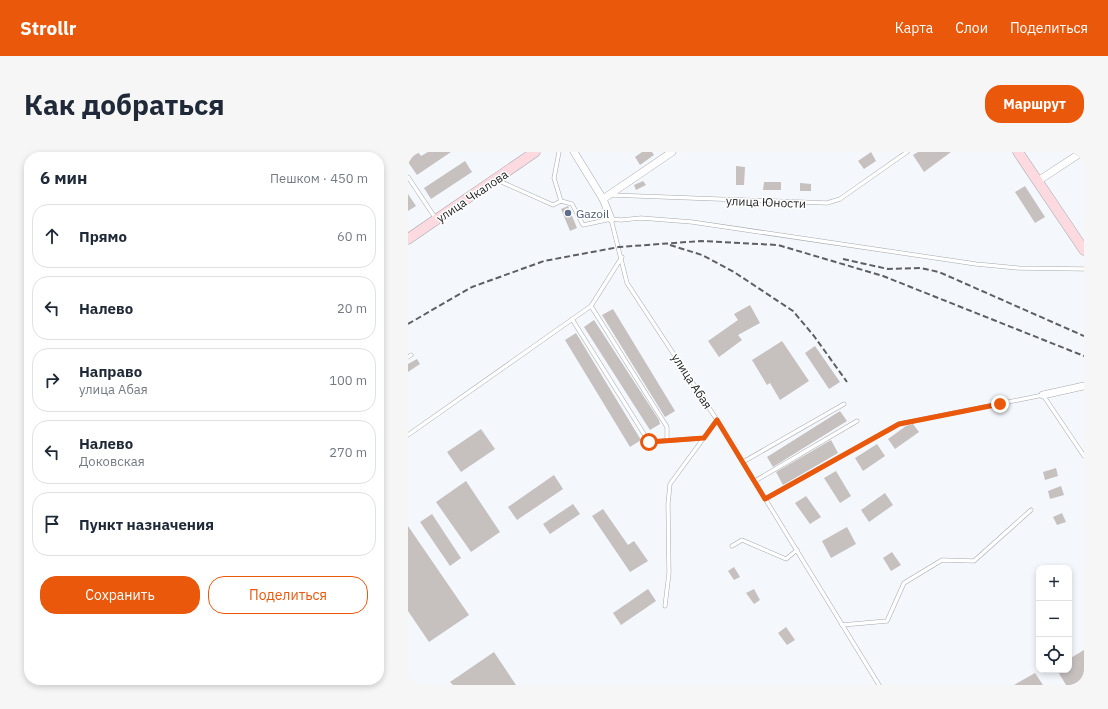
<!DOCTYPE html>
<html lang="ru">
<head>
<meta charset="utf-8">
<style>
	body { margin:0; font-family:"IBM Plex Sans",sans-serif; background:#f6f6f7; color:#1f2937 }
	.controls { position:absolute; right:12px; bottom:12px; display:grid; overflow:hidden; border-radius:8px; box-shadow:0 2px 6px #0003 }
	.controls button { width:36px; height:36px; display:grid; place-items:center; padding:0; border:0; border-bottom:1px solid #e0e1e3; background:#fff; color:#1f2937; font:20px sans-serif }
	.stop { position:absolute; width:12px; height:12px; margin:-9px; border:3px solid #ea580c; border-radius:50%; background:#fff }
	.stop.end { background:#ea580c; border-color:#fff; box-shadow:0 1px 4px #0008 }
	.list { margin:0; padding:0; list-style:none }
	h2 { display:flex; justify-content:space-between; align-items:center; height:52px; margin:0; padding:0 16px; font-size:17px }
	h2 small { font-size:13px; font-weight:400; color:#747a83 }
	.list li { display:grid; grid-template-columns:26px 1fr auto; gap:12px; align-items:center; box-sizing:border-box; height:64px; margin:0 8px 8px; padding:0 8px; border:1px solid #e0e1e3; border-radius:16px }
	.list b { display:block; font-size:15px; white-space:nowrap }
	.list p { margin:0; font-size:13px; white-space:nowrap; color:#747a83 }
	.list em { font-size:13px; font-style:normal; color:#747a83 }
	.actions { display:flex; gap:8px; padding:12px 16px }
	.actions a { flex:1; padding:9px 0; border:1px solid #ea580c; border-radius:16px; text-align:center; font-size:14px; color:#ea580c }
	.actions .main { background:#ea580c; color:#fff }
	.icon { flex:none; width:22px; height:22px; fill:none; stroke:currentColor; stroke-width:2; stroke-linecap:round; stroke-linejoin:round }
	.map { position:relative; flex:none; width:676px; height:533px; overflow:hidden; border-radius:16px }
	header { display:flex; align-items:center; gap:24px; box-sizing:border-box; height:56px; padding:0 20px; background:#ea580c; color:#fff }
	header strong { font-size:19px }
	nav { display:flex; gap:22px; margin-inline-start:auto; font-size:14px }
	.intro { display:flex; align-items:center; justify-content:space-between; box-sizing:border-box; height:96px; padding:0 24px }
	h1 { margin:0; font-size:28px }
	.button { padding:10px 18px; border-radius:16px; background:#ea580c; color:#fff; font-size:14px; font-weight:700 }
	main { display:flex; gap:24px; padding:0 24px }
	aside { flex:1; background:#fff; border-radius:16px; box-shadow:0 2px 6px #0003 }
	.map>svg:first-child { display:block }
	.building { fill:#c6c0bf }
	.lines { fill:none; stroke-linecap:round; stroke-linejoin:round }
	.lane-casing { stroke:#a5a9ad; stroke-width:4.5 }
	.street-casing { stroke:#a5a9ad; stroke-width:8 }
	.secondary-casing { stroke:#a5a9ad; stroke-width:11 }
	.lane { stroke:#fff; stroke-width:3.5 }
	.street { stroke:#fff; stroke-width:7 }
	.secondary { stroke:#fddae0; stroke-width:10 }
	.rail { stroke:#5e5f62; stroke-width:2; stroke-dasharray:6 3; stroke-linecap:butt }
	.route { stroke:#ea580c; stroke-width:5 }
	.service-dot { fill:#5c6f8a; stroke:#fff; stroke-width:1.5 }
	.labels { text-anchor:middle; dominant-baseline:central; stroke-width:3; stroke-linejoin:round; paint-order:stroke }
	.street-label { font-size:12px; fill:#242527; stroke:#fff }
	.service-label { font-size:12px; fill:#4e5e75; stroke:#fff; text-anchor:start }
</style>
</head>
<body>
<header>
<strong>Strollr</strong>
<nav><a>Карта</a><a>Слои</a><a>Поделиться</a></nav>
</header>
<div class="intro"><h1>Как добраться</h1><a class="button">Маршрут</a></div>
<main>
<aside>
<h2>6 мин<small>Пешком · 450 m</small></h2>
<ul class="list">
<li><svg class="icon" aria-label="ahead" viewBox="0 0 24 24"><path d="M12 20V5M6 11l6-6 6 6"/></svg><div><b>Прямо</b></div><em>60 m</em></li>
<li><svg class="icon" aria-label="left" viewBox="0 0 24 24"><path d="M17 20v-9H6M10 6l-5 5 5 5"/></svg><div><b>Налево</b></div><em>20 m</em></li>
<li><svg class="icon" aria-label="right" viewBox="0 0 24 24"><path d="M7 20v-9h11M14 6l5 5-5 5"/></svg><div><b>Направо</b><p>улица Абая</p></div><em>100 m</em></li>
<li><svg class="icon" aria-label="left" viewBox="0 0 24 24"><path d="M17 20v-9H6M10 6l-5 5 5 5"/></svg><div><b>Налево</b><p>Доковская</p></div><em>270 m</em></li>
<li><svg class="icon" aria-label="arrive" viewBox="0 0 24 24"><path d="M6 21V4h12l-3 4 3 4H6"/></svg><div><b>Пункт назначения</b></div></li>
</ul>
<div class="actions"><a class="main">Сохранить</a><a>Поделиться</a></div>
</aside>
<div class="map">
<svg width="676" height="533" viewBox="0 0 676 533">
	<rect width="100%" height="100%" fill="#f4f8fd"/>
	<g class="building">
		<path d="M0 0H10L13 4 20 0H43L9 23 0 10Z"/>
		<path d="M234 0H244L246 3 232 13 227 5Z"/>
		<path d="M463 0 468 9 456 17 450 9Z"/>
		<path d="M510 0H543L516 20 505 3Z"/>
		<path d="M57 9 64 20 23 47 16 36Z"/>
		<path d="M328 14 337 15 336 33H328Z"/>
		<path d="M235 29 238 33 228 38 226 33Z"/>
		<path d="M356 30H373V38H355Z"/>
		<path d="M392 31 403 32V39H392Z"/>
		<path d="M617 34 637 65 627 71 607 40Z"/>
		<path d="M0 42 8 54 0 59Z"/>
		<path d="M160 54 169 76 162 79 153 57Z"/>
		<path d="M342 153 352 171 330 183 334 188 311 205 300 189 330 168 326 162Z"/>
		<path d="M205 157 267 259 257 265 194 163Z"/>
		<path d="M186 168 251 268 252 272 242 278 176 175Z"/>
		<path d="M168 181 233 288 222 295 157 188Z"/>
		<path d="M374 189 401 229 372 248 362 231 359 233 344 208Z"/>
		<path d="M407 194 432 230 421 237 397 201Z"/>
		<path d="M9 207 12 212 0 220V212Z"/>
		<path d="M432 259 439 269 365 315 359 305Z"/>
		<path d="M505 272 511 280 487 297 480 287 498 274Z"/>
		<path d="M73 277 87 297 53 320 39 300Z"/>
		<path d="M423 288 430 301 375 333 368 320Z"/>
		<path d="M469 292 477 304 455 319 447 306Z"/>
		<path d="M648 316 650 324 637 328 635 320Z"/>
		<path d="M428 319 443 344 432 351 416 326Z"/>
		<path d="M146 323 155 337 109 368 100 355Z"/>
		<path d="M58 329 92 380 63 400 28 350Z"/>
		<path d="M653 334 656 343 642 347 640 339Z"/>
		<path d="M477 341 485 353 461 370 453 358Z"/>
		<path d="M398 344 413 365 402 372 387 351Z"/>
		<path d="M165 352 172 362 142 382 135 372Z"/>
		<path d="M195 357 220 393 226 389 240 409 222 420 184 364Z"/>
		<path d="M654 361 658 370 649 373 645 365Z"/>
		<path d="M24 362 53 406 42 414 12 370Z"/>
		<path d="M0 374 61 463 21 490 0 459Z"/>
		<path d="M439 375 448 392 423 406 414 389Z"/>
		<path d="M484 400 493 413 483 419 475 406Z"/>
		<path d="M326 415 332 425 326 428 320 419Z"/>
		<path d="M240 437 248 449 213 473 205 461Z"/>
		<path d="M346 437 352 448 346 452 338 441Z"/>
		<path d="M378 475 387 488 379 493 370 481Z"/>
		<path d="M676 498V527L666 533H658L649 518H661V507Z"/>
		<path d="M86 500 108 533H45L42 530Z"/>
		<path d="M627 521 635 533H606Z"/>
	</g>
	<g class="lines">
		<g class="lane-casing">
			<g id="lane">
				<path d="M0 25 28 67"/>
				<path d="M89 28 145 53 153 49 146 26 151 0"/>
				<path d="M203 43 419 51 432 47 499 0"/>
				<path d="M153 49 164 52 175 73 203 67 213 68 233 66 284 70 568 112 610 116 676 117"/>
				<path d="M203 67 219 131 309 268 471 533"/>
				<path d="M183 154 259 275V288"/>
				<path d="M164 167 241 290 296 286"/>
				<path d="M0 205 3 203"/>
				<path d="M0 283 183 154 214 105"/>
				<path d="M335 310 436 252"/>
				<path d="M347 329 449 269"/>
				<path d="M357 347 491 272 635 243 676 304"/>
				<path d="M324 394 334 388 378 407 389 398"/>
				<path d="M257 454 261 421 260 352 262 332 309 268"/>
				<path d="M434 473 479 469 496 431 534 408 566 409 623 358"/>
			</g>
		</g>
		<g class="street-casing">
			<g id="street">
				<path d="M166 0 195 47 203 67"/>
				<path d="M630 29 674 0"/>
				<path d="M195 47 264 0"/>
				<path d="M635 243 676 234"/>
			</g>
		</g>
		<g class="secondary-casing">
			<g id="secondary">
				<path d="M610 0 676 98"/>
				<path d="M0 87 127 0"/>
			</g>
		</g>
		<use href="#lane" class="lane"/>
		<use href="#street" class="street"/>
		<use href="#secondary" class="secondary"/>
		<g class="rail">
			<path d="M262 93 294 103 326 120 385 159 406 184 439 230"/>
			<path d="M435 107 480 117 513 116 531 120 676 184"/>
			<path d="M0 172 64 135 136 109 211 95 293 89 370 93 475 124 676 204"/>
		</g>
	</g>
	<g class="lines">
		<path class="route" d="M241 290 296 286 309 268 357 347 491 272 592 252"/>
	</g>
	<circle class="service-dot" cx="160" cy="61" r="4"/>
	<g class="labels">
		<g class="street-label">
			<text transform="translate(64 44) rotate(-34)">улица Чкалова</text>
			<text transform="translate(358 50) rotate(2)">улица Юности</text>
			<text transform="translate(284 229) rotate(57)">улица Абая</text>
		</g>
		<g class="service-label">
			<text x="168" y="61">Gazoil</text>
		</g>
	</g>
</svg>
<div class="controls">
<button>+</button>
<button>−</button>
<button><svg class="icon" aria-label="locate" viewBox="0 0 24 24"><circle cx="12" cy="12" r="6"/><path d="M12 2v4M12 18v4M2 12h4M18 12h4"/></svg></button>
</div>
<div class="stop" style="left:241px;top:290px"></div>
<div class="stop end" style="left:592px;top:252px"></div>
</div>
</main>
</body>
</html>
